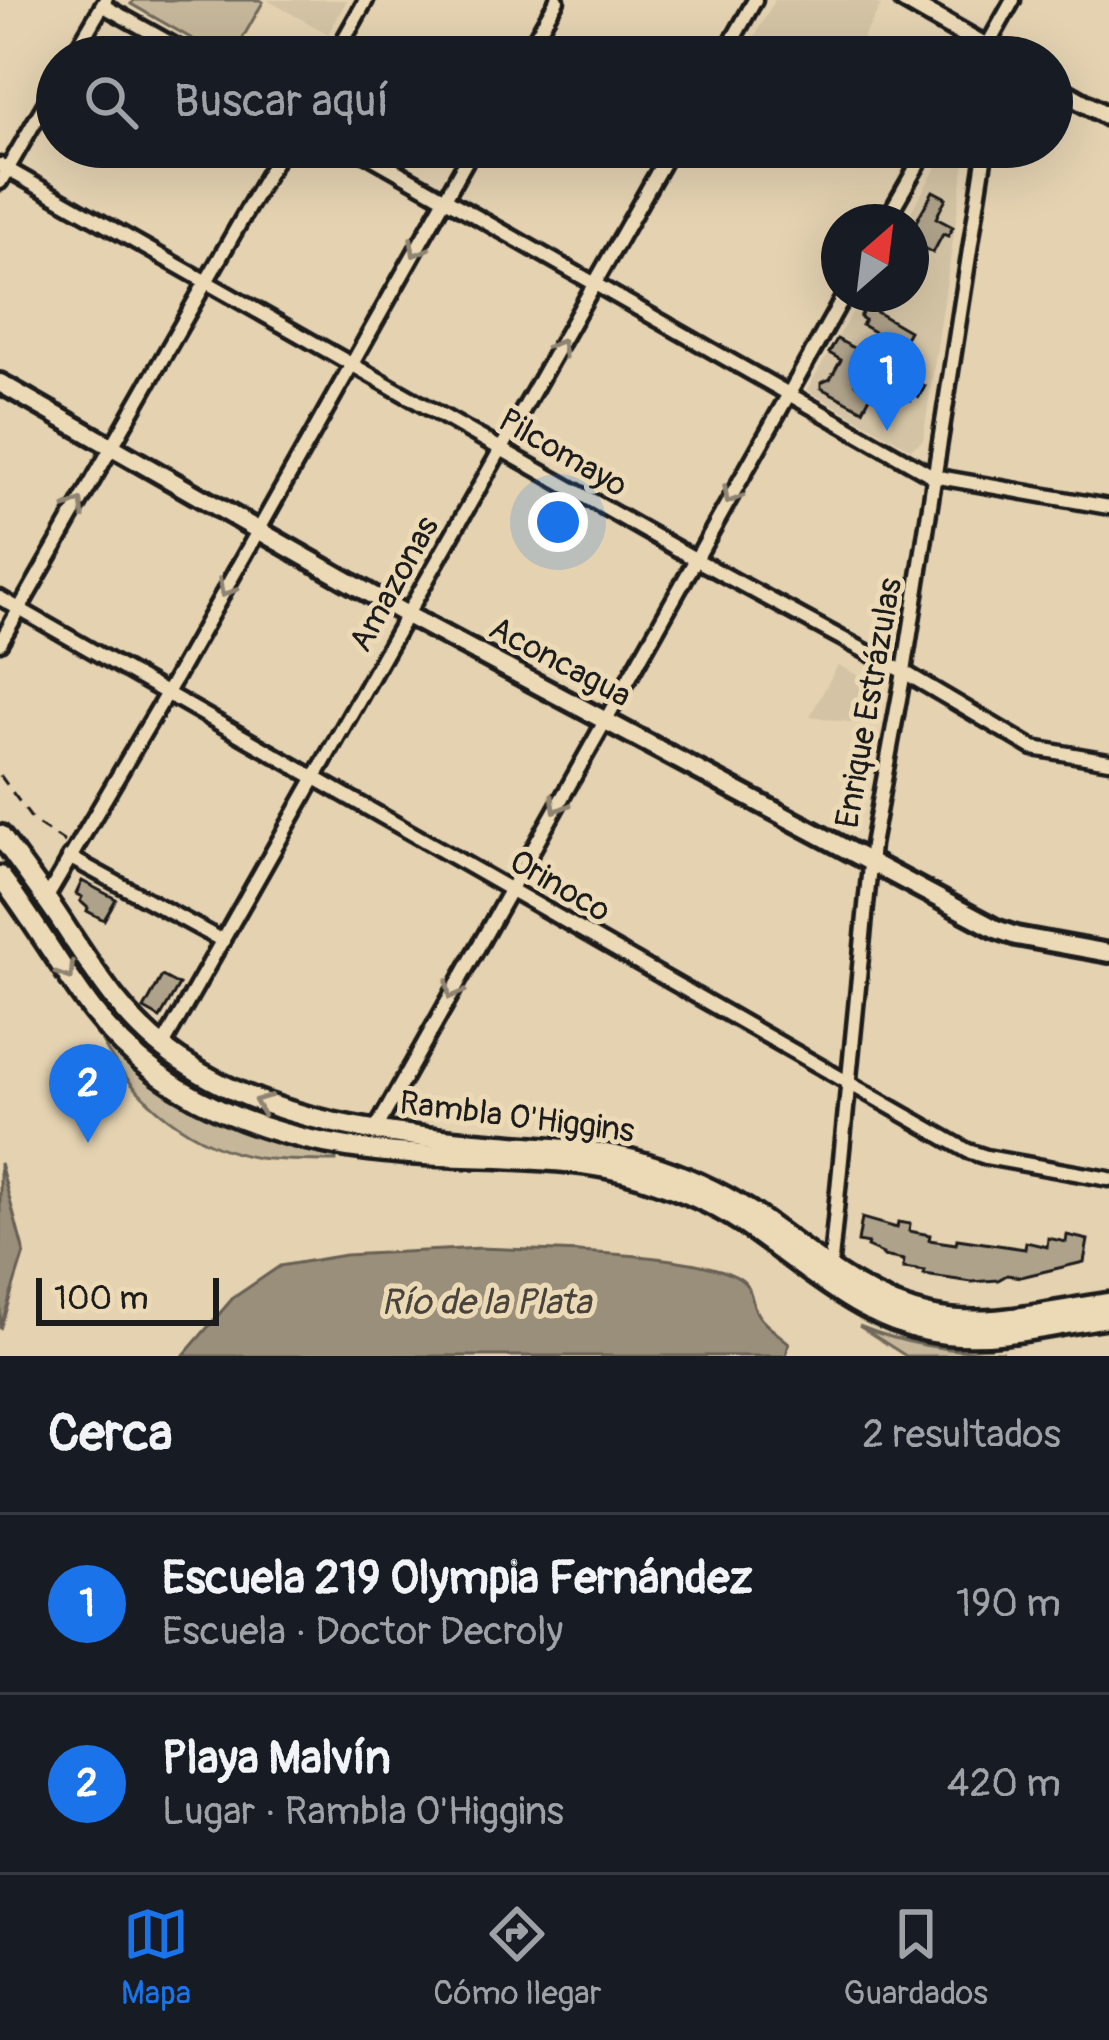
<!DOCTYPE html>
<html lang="es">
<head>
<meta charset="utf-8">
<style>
	body { margin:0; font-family:Pangolin,sans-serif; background:#20242c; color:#f1f3f6 }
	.compass { position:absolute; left:821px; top:204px; width:108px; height:108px; border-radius:50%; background:#171b24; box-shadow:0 12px 48px #0002; rotate:28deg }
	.scale { position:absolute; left:36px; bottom:30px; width:183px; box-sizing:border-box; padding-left:12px; border:6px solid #1c1c1c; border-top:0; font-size:33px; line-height:42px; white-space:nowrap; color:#1c1c1c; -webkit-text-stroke:9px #ecdab7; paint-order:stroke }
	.you { position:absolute; left:558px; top:522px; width:42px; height:42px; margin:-30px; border:9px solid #fff; border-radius:50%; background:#1a73e8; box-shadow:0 0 0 18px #1a73e833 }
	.badge { display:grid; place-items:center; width:78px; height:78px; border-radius:50%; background:#1a73e8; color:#fff; font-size:39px; font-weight:700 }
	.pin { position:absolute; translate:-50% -99px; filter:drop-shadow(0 3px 6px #0008) }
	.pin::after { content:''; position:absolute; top:63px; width:42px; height:36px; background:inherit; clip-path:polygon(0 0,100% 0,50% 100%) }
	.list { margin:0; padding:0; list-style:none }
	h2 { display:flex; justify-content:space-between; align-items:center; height:156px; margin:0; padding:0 48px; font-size:51px }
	h2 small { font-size:39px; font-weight:400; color:#9ea1a6 }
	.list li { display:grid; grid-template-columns:78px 1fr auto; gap:36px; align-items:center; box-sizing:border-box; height:180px; padding:0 48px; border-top:3px solid #363941 }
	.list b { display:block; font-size:45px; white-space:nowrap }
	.list p { margin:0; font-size:39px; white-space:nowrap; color:#9ea1a6 }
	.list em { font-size:39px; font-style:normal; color:#9ea1a6 }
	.icon { flex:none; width:66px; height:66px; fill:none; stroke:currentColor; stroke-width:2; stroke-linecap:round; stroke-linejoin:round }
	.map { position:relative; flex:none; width:1109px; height:1356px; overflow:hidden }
	.search { position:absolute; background:#171b24; box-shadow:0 12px 48px #0002; left:36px; right:36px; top:36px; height:132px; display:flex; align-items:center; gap:30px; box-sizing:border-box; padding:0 42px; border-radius:66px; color:#9ea1a6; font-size:45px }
	.sheet { height:516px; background:#171b24 }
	nav { display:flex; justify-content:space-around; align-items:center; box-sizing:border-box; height:168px; border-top:3px solid #363941; background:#171b24; font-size:33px; color:#9ea1a6 }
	nav a { display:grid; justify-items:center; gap:6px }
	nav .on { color:#1a73e8 }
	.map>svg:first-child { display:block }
	.built { fill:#d4c4a5 }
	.green { fill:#c6b79b; stroke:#716a5c; stroke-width:3 }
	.water { fill:#9a8f7a; stroke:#686154; stroke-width:3 }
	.building { fill:#afa28a; stroke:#1c1c1c; stroke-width:3 }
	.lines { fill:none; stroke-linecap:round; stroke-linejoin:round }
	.street-casing { stroke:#1c1c1c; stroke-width:21 }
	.secondary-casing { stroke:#1c1c1c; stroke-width:26 }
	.primary-casing { stroke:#1c1c1c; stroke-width:27 }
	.path { stroke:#1c1c1c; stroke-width:3; stroke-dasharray:12 9; stroke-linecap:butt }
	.street { stroke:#ecdab7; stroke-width:12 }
	.secondary { stroke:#ecdab7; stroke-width:16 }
	.primary { stroke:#ecdab7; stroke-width:18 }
	.oneway { stroke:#8e8471 }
	.labels { text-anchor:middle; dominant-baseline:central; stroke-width:10; stroke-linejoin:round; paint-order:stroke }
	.street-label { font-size:33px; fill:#1c1c1c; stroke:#ecdab7 }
	.water-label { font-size:36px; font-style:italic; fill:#48443d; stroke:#ecdab7 }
</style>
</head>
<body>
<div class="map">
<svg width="1109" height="1356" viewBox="0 0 1109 1356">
	<rect width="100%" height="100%" fill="#e4d2b1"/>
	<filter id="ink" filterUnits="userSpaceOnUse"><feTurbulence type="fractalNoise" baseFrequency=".00833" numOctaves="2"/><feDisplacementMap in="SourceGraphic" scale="24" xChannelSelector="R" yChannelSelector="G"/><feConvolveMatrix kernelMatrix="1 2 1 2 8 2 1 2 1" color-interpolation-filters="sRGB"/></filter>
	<g filter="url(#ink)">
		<g class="built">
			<path d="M267 0H347L328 34Z"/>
			<path d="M775 0H869L881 6 852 57H743Z"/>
			<path d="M948 147H967L923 440 911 449 807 390 863 294H911V222H905Z"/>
			<path d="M838 665 879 686 873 726 810 716Z"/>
		</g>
		<g class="green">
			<path d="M134 0H260L263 2 232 57H224L131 4Z"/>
			<path d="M105 1040C173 1108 243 1137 336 1158V1161C310 1161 284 1161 259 1158 191 1147 135 1100 102 1042Z"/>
			<path d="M859 1326C906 1345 951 1352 1001 1352L998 1356H906Z"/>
		</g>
		<g class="water">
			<path d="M0 1163 24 1253 0 1329Z"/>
			<path d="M482 1248C538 1251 699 1251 740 1279 753 1288 750 1298 756 1311 761 1323 779 1334 789 1343L786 1356H183L233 1298 280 1266 345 1255Z"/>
		</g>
		<g class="building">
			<path d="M933 191 946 198 936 218 953 227 948 236 943 234 933 253 922 247 911 268V231Z"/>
			<path d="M866 306 909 331 900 347 862 325 865 320 860 317Z"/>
			<path d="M837 339 870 357 855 384 872 393 863 410 821 388V383L830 379 841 360 829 353Z"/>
			<path d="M895 369 925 386 919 397 914 394 911 400 885 385Z"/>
			<path d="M82 881 116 899 104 920 87 911 88 908 80 901 82 897 76 894Z"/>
			<path d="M162 976 179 985 160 1018 144 1009Z"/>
			<path d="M862 1218 897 1228 898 1222 910 1224 909 1231 930 1235 929 1240 956 1244 957 1239 1025 1249 1026 1242 1047 1247 1048 1238 1066 1242 1067 1235 1088 1240 1084 1262 1021 1277 1007 1275 998 1280 972 1282 924 1275 925 1271 903 1268 904 1260 883 1256V1254L867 1247 868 1244 858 1242Z"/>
		</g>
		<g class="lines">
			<g class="street-casing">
				<g id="street">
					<path d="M102 5 195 57"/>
					<path d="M72 57 105 1"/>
					<path d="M334 57 366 0"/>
					<path d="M524 57 557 0"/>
					<path d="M723 57 755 0"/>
					<path d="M981 57 1013 0"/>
					<path d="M354 147 933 476 1109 507"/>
					<path d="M0 165 695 559 904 672 1033 748 1109 761"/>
					<path d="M0 182 57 83"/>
					<path d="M885 222 928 147"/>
					<path d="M0 598 968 1151 986 1157 1109 1179"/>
					<path d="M0 643 283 147"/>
					<path d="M69 857 223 941"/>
					<path d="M46 899 167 693 474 147"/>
					<path d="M162 1047 672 147"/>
					<path d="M376 1129 845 294"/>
					<path d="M830 1271 872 845 904 672 986 147"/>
				</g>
			</g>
			<g class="secondary-casing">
				<g id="secondary">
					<path d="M904 0 1004 57"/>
					<path d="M1052 85 1109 117"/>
					<path d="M0 383 407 615 996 929 1016 936 1109 953"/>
				</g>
			</g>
			<g class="primary-casing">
				<g id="primary">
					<path d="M0 835C19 862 39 888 58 916 93 969 126 1025 180 1060 274 1124 389 1135 500 1144 549 1148 597 1149 644 1163 681 1174 718 1191 751 1212 809 1252 859 1300 930 1316 990 1329 1049 1311 1109 1303"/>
					<path d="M0 876C33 919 60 967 93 1011 173 1115 300 1148 424 1155 496 1160 572 1155 642 1177 676 1188 711 1202 741 1222 807 1266 864 1325 946 1334 1002 1340 1055 1324 1109 1317"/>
				</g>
			</g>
			<path class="path" d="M0 775 34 822 65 842"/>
			<use href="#street" class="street"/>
			<use href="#secondary" class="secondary"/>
			<use href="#primary" class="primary"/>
		</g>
		<defs><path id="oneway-chevron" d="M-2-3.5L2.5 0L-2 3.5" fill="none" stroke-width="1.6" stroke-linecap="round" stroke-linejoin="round" transform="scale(3)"/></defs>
		<g class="oneway">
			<use href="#oneway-chevron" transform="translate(417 249) rotate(119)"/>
			<use href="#oneway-chevron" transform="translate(559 347) rotate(-61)"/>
			<use href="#oneway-chevron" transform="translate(731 496) rotate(119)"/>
			<use href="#oneway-chevron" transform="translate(77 507) rotate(-60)"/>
			<use href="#oneway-chevron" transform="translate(226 589) rotate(119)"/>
			<use href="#oneway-chevron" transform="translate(558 805) rotate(120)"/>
			<use href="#oneway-chevron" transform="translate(67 972) rotate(57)"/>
			<use href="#oneway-chevron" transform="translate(453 991) rotate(119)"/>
			<use href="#oneway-chevron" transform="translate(262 1103) rotate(-158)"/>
		</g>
	</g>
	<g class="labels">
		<g class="street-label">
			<text transform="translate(563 453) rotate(30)">Pilcomayo</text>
			<text transform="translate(394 584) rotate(-61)">Amazonas</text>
			<text transform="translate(560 662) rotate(28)">Aconcagua</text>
			<text transform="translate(869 703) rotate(-80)">Enrique Estrázulas</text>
			<text transform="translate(560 886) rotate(30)">Orinoco</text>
			<text transform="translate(517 1117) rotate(7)">Rambla O'Higgins</text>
		</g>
		<g class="water-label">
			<text x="486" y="1302">Río de la Plata</text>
		</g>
	</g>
</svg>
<svg class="compass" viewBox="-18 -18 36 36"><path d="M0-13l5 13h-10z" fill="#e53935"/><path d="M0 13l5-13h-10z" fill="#9ea1a6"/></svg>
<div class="scale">100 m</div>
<div class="you"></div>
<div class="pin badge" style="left:887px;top:431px">1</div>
<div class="pin badge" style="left:88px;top:1143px">2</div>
<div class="search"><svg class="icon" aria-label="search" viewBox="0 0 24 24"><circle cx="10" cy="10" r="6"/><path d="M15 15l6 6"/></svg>Buscar aquí</div>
</div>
<section class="sheet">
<h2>Cerca<small>2 resultados</small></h2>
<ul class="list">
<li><span class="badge">1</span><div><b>Escuela 219 Olympia Fernández</b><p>Escuela · Doctor Decroly</p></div><em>190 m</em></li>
<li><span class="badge">2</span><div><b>Playa Malvín</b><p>Lugar · Rambla O'Higgins</p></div><em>420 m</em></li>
</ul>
</section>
<nav>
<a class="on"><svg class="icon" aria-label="map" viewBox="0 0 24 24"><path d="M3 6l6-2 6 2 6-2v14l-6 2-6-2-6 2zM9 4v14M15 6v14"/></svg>Mapa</a>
<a><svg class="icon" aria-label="directions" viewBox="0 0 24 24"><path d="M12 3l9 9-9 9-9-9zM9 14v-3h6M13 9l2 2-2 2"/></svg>Cómo llegar</a>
<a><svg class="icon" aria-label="saved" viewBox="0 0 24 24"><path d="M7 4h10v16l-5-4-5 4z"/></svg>Guardados</a>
</nav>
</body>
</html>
